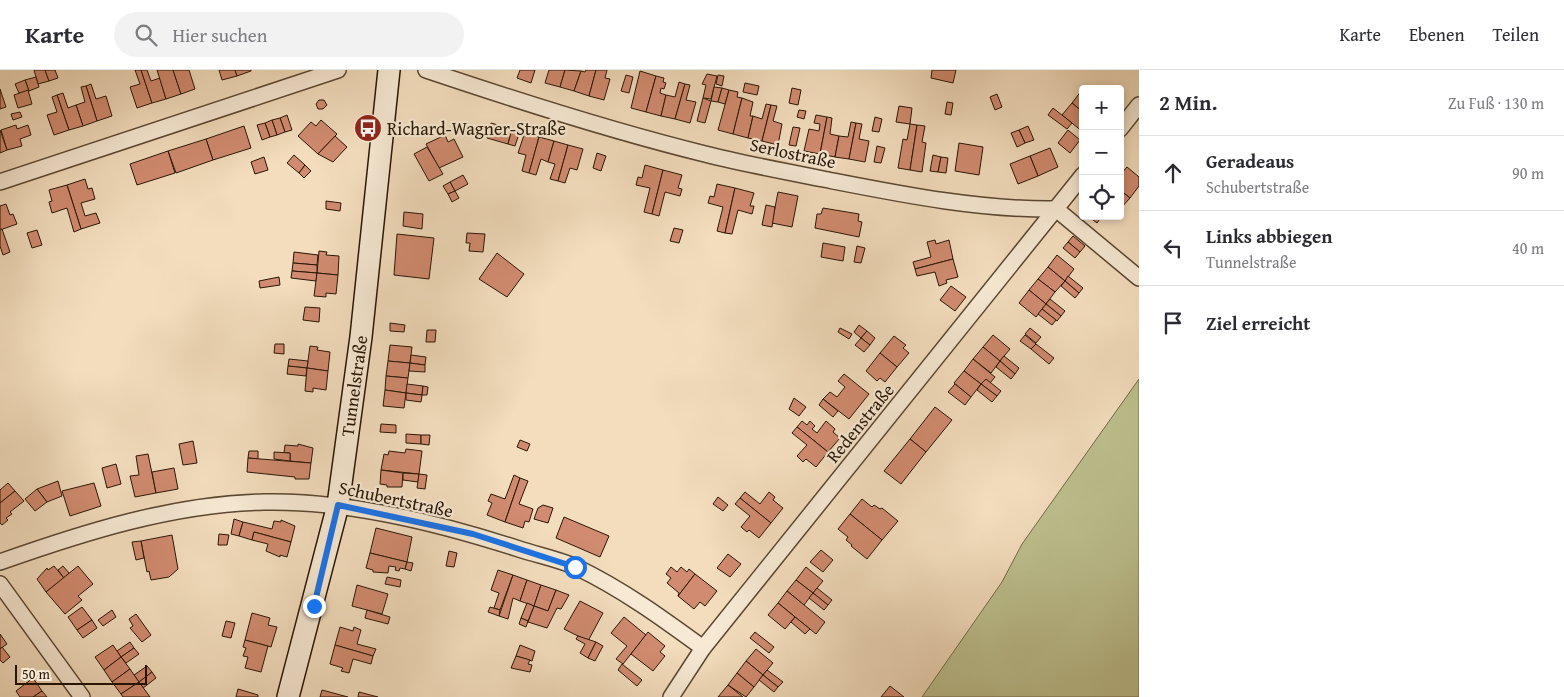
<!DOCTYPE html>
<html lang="de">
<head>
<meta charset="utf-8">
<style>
	body { margin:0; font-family:"Gentium Book Plus",serif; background:#f2f2f3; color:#2b2b33 }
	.controls { position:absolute; right:15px; top:15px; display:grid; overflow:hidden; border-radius:5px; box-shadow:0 2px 8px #0003 }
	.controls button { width:45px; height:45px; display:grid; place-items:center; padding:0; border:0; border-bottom:1px solid #e1e1e2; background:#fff; color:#2b2b33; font:25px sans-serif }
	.scale { position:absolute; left:15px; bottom:12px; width:132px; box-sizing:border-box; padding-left:5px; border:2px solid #281503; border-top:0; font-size:14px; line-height:18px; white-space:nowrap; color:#281503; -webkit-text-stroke:4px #f7e9d4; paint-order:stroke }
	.stop { position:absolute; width:15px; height:15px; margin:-11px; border:4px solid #1a73e8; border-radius:50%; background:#fff }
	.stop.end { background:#1a73e8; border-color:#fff; box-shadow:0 1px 5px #0008 }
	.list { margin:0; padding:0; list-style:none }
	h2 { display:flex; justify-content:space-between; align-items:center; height:65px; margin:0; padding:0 20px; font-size:21px }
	h2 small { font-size:16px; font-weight:400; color:#7c7c81 }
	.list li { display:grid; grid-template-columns:32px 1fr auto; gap:15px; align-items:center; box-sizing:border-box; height:75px; padding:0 20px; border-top:1px solid #e1e1e2 }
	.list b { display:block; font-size:19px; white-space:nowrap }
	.list p { margin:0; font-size:16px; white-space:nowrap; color:#7c7c81 }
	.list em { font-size:16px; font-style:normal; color:#7c7c81 }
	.icon { flex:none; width:28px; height:28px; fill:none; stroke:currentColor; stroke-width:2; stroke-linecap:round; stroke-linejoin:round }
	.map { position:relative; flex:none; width:1139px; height:627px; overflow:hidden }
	header { display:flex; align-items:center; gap:30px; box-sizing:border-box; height:70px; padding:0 25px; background:#fff; border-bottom:1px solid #e1e1e2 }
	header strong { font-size:24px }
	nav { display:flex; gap:28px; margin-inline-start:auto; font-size:18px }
	.search { width:350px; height:45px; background:#f2f2f3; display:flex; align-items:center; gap:12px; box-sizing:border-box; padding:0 18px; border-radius:28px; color:#7c7c81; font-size:19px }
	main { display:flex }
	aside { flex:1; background:#fff }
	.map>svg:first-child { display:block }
	.green { fill:#bdc08f; stroke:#726a49 }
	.building { fill:#d18b70; stroke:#281503 }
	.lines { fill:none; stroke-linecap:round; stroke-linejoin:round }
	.street-casing { stroke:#5b4732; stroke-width:18 }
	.secondary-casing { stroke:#281503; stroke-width:24 }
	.street { stroke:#f7e9d4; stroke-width:15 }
	.secondary { stroke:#f7e9d4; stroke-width:21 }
	.route { stroke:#1a73e8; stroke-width:6 }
	.labels { text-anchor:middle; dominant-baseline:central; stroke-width:4.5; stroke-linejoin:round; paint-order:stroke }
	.poi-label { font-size:18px; fill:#281503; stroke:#f7e9d4; text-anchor:start }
	.street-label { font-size:18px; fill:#281503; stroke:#f7e9d4 }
</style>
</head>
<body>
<header>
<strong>Karte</strong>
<div class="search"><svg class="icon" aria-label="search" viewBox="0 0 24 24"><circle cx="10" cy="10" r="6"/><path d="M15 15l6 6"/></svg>Hier suchen</div>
<nav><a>Karte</a><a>Ebenen</a><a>Teilen</a></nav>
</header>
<main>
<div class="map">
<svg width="1139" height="627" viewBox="0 0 1139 627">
	<rect width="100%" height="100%" fill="#f3ddbd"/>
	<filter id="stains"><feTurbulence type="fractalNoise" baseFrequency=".004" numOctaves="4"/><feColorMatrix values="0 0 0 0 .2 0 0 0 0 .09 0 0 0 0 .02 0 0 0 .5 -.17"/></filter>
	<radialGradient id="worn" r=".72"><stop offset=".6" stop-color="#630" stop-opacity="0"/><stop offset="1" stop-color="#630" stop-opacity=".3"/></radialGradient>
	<path class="green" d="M1139 309V627H922L1002 512 1022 474Z"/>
	<g class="building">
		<path d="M34 0H45L49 11 38 14Z"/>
		<path d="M45 0H55L58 8 49 11Z"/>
		<path d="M135 0H141L152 33 137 38 130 17 140 14Z"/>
		<path d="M141 0H147L151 11 160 8 166 29 152 33Z"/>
		<path d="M157 0H173L181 24 166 29Z"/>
		<path d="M173 0H189L195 19 181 24Z"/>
		<path d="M219 0H235L237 6 222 10Z"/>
		<path d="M235 0H251V1L237 6Z"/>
		<path d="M520 0H535L531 13 517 8Z"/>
		<path d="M549 0H565L560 17 545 13Z"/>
		<path d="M565 0 581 1 574 21 560 17Z"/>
		<path d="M586 0H596L589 26 574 21 581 1 585 2Z"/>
		<path d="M596 0H607L605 8 610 9 604 30 589 26Z"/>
		<path d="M932 0H956L953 13 931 8Z"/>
		<path d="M640 1 656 6 646 42 631 38Z"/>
		<path d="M707 4 717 6 711 29 703 28 706 15 702 14Z"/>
		<path d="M626 5 633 7 629 23 621 21Z"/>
		<path d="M718 5 724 6 722 16 716 14Z"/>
		<path d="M656 6 664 8 663 12 666 13 664 19 661 18 660 23 666 25 661 46 646 42Z"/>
		<path d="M36 7 39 17 29 21 25 10Z"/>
		<path d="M25 10 29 21 19 23 15 14Z"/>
		<path d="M679 12 685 14 675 49 661 46 666 25 675 27Z"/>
		<path d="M745 13 759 16 757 25 743 22Z"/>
		<path d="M91 14 96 29 106 26 112 46 97 51 86 16Z"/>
		<path d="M685 14 690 15 686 30 696 32 690 53 675 49Z"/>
		<path d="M86 16 97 51 83 56 76 35 85 32 81 17Z"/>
		<path d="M714 17 722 18 718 32 711 31Z"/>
		<path d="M722 18 729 20 725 34 718 32Z"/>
		<path d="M792 18 801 20 798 35 789 33Z"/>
		<path d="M0 19 6 37 0 39Z"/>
		<path d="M28 20 32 34 18 38 14 25Z"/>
		<path d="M729 20 738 22 737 27 742 28 733 64 718 60Z"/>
		<path d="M1082 20 1083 21V42L1072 33Z"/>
		<path d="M63 23 68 38 76 35 83 56 69 60 57 25Z"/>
		<path d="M997 24 1002 37 995 40 990 27Z"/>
		<path d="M57 25 69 60 54 65 47 45 57 42 52 27Z"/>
		<path d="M703 28 711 31 705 53 697 51Z"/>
		<path d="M742 28 753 32 750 46H753L748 68 733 64Z"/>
		<path d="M319 30H324L327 35 323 39H318L316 34Z"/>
		<path d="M947 32 953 33 951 45 945 44Z"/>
		<path d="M1072 33 1083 42V62L1062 45Z"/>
		<path d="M766 34 771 35 762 71 748 68 753 46 762 49Z"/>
		<path d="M771 35 777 36 773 51 782 54 778 75 762 71Z"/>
		<path d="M899 36 912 38 910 54 896 52Z"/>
		<path d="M1053 38 1072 53 1067 59 1048 45Z"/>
		<path d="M799 40 806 41 804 49 797 47Z"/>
		<path d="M20 42 22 47 13 50 11 44Z"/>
		<path d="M287 45 292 60 285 62 280 48Z"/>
		<path d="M816 45 827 47 820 84 804 81 809 59 819 61 820 54 814 53Z"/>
		<path d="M827 47 832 48 830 64 839 66 835 87 820 84Z"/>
		<path d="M875 47 882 49 879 62 872 61Z"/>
		<path d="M280 48 285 62 277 65 272 50Z"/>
		<path d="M272 50 277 65 270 67 265 53Z"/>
		<path d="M321 50 337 64 318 84 298 66 311 52 316 56Z"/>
		<path d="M851 52 856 53 849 89 835 87 839 66 848 67Z"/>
		<path d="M265 53 270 67 262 70 257 55Z"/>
		<path d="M491 53 512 59 508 74 487 68Z"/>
		<path d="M856 53 862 54 859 69 869 71 865 92 849 89Z"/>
		<path d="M910 54 917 55 910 100 898 98 903 69 907 70Z"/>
		<path d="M16 55 17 59 28 55 31 65 20 69 22 76 7 80 1 60Z"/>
		<path d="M917 55 925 56 922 72 926 73 922 102 910 100Z"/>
		<path d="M244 56 251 78 213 90 206 69Z"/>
		<path d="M1028 56 1034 70 1025 73 1019 60Z"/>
		<path d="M793 57 800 58 796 76 789 75Z"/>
		<path d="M512 59 520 61 515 76 508 74Z"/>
		<path d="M0 60 7 80 0 83Z"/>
		<path d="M1019 60 1025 73 1017 77 1011 63Z"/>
		<path d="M1068 60 1080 70 1070 83 1058 73Z"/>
		<path d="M525 62 539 67 529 103 522 101 526 85 518 83Z"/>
		<path d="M337 64 335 66 347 77 333 92 318 84Z"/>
		<path d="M445 65 448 72 454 69 463 87 439 98 426 74Z"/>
		<path d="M539 67 554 71 548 92 541 89 536 105 529 103Z"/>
		<path d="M206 69 213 90 176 103 168 81Z"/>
		<path d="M554 71 568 75 558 111 550 109 555 94 548 92Z"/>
		<path d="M959 73 983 77 979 105 955 101Z"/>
		<path d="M568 75 583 79 577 100 570 98 565 113 558 111Z"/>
		<path d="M877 76 885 78 881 93 874 92Z"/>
		<path d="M427 77 443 104 429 111 414 84Z"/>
		<path d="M1050 78 1058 97 1038 106 1030 86Z"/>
		<path d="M168 81 175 103 137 115 130 94Z"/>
		<path d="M597 83 606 86 601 101 593 98Z"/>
		<path d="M294 85 305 95 299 103 287 93Z"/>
		<path d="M933 85 941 87 938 102 930 101Z"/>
		<path d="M1030 86 1038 106 1018 114 1010 94Z"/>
		<path d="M264 87 268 100 255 104 251 92Z"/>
		<path d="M941 87 948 88 946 103 938 102Z"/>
		<path d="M305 95 311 101 304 108 299 103Z"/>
		<path d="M645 95 663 100 652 144 644 142 650 118 636 115 638 107 642 108Z"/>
		<path d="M1127 97 1139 107V116L1130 128 1120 120V105Z"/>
		<path d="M663 100 682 105 678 118 682 119 680 126 665 122 659 146 652 144Z"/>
		<path d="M463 105 468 114 455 121 450 112Z"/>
		<path d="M85 109 88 119 92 118 95 129 81 133 85 146 96 143 100 153 81 159 67 115Z"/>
		<path d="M450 112 455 121 448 124 443 116Z"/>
		<path d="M717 114 735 118 725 163 717 161 723 137 708 133 710 126 714 127Z"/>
		<path d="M67 115 81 159 74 162 67 138 52 143 49 132 52 131 49 120Z"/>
		<path d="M735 118 754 123 750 136H754L752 144 738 140 732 164 725 163Z"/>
		<path d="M1120 120 1130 128 1120 139Z"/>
		<path d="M455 121 459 128 452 132 448 124Z"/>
		<path d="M778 122 798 126 792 157 772 153Z"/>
		<path d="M326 131 341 133 340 141 326 139Z"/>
		<path d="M6 134 10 145 13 144 17 154 0 160V136Z"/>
		<path d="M766 135 775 137 772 157 762 155Z"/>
		<path d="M823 138 859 144 858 151 862 152 859 167 815 158 817 144H821Z"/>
		<path d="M404 142 423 144 422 159 403 156Z"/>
		<path d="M1088 146H1102L1097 153Z"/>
		<path d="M674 158 683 160 679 173 670 171Z"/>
		<path d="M2 159 10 182 3 185 0 176V160Z"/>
		<path d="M37 160 42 175 32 178 27 163Z"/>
		<path d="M467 163 485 164 483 182 469 181 470 173H466Z"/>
		<path d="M397 164 434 168 429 209 394 205Z"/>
		<path d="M1073 166 1085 176 1080 182 1068 172Z"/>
		<path d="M935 170 936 174 949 170 953 189 915 199 913 192 931 187 927 172Z"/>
		<path d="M1068 172 1080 182 1075 188 1063 178Z"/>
		<path d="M823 173 845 177 843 191 821 187Z"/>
		<path d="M857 176 865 178 861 193 854 192Z"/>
		<path d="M319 181 327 182 326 185 339 186 338 205 317 203Z"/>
		<path d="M294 182 318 185 317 195 293 193Z"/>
		<path d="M497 183 524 204 507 227 479 209Z"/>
		<path d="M1057 185 1074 199 1065 211 1048 197Z"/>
		<path d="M953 189 958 207 946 210 947 213 939 216 935 202 917 206 915 199Z"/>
		<path d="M293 193 317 195V203L292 201Z"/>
		<path d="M1048 197 1065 211 1055 222 1038 209Z"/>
		<path d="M292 201 317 203 316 211 291 208Z"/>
		<path d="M317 203 338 205 336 224 326 223V227L314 226Z"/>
		<path d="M1068 206 1083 218 1079 223 1065 211Z"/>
		<path d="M279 207 280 215 260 218 259 211Z"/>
		<path d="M1038 209 1055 222 1046 234 1029 220Z"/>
		<path d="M1065 211 1079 223 1075 228 1061 216Z"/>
		<path d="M951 216 966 227 955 241 940 230Z"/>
		<path d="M1029 220 1046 234 1036 247 1019 233Z"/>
		<path d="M1050 229 1065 241 1061 246 1046 234Z"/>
		<path d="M1046 234 1061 246 1057 251 1042 239Z"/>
		<path d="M305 237 320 238 319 252 303 250Z"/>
		<path d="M1042 239 1056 250 1052 255 1038 244Z"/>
		<path d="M390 253 405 255 404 262 390 261Z"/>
		<path d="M859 255 867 261 861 268 854 262Z"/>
		<path d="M840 258 852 264 849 269 838 262Z"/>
		<path d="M1030 258 1041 267 1036 273 1025 264Z"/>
		<path d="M427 260H436L435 272H426Z"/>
		<path d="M867 261 875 268 870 275 861 268Z"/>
		<path d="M993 265 1010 279 1000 291 983 277Z"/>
		<path d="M1025 265 1036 274 1031 279 1020 271Z"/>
		<path d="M894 266 906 275 903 278 909 283 897 297 880 283Z"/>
		<path d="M861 268 870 275 864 282 855 275Z"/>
		<path d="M275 274H284V284L274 283Z"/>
		<path d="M1036 274 1054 288 1049 294 1031 279Z"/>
		<path d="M390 275 412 277 410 293 388 291Z"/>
		<path d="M310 276 318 277 317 280 330 282 328 301 307 298Z"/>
		<path d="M983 277 1000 291 991 303 973 289Z"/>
		<path d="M880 283 897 297 885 312 880 308 877 311 866 301Z"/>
		<path d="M411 285 426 287 425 295 410 293Z"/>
		<path d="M1004 286 1019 298 1015 304 1000 291Z"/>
		<path d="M289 289 308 291 307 298 288 296Z"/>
		<path d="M973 289 995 307 990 313 986 309 981 314 964 301Z"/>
		<path d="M388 291 410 293 408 308 386 306Z"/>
		<path d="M1000 291 1015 304 1011 309 996 297Z"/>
		<path d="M410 293 425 295V302L409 301Z"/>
		<path d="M288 296 307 298 306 306 287 304Z"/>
		<path d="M307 298 328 301 326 320 313 318V322L305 321Z"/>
		<path d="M964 301 981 314 971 327 954 313Z"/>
		<path d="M844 304 869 324 849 349 823 329 830 322 837 327 845 317 838 311Z"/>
		<path d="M386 306 408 308 406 323 385 320Z"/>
		<path d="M986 309 1001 321 997 326 981 314Z"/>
		<path d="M407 314 423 316 422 325 406 323Z"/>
		<path d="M955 314 971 327 965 335 948 322Z"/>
		<path d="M981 314 997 326 992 332 977 320Z"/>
		<path d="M423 316 428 317 427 325H422Z"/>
		<path d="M385 320 406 323 404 338 383 336Z"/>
		<path d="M406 323 422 325 421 332 406 330Z"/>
		<path d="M794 328 806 337 799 346 789 339Z"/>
		<path d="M823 329 838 341 833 347 819 335Z"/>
		<path d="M935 337 952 350 926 382 910 369Z"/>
		<path d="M802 351 807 355 810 351 815 356 812 359 817 363 826 351 835 359 833 362 840 368 828 382 797 357Z"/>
		<path d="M381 354 396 355V363L380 362Z"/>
		<path d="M797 357 828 382 816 397 806 389 803 392 797 386 807 375 792 363Z"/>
		<path d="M406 364 421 365V374L406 373Z"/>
		<path d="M421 365H430L429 375 421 374Z"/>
		<path d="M910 369 926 382 901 414 884 401Z"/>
		<path d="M520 370 530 374 527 381 517 377Z"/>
		<path d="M193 371 197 393 183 395 179 374Z"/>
		<path d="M298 374 313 378 311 393 290 391V383H284L285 375 298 376Z"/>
		<path d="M406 379 422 381 419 404 381 400 384 384 388 385 389 381 405 383Z"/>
		<path d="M249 381H258V389L248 388Z"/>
		<path d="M274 382 290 383V391L274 389Z"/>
		<path d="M148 384 156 423 135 427 130 406 139 405 136 386Z"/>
		<path d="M248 388 311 393 309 409H295V407L247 402Z"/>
		<path d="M116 394 121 414 107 418 102 398Z"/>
		<path d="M174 398 178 419 156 423 152 402Z"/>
		<path d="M381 400 403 403 402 417H387V415L380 414Z"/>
		<path d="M403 403 419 404 418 412 403 410Z"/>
		<path d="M419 404 427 405 425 419 417 418Z"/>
		<path d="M514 405 520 408 505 452 487 445 492 433 488 431 491 424 505 429Z"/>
		<path d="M520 408 528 411 519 434 533 439 529 452 525 451 523 458 505 452Z"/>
		<path d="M58 411 62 426 47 432 37 419Z"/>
		<path d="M8 413 15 421 0 433V420Z"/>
		<path d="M94 413 101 436 70 446 62 421Z"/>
		<path d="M37 419 47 432 35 441 25 429Z"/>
		<path d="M15 421 24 431 10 442 12 444 6 448 8 450 2 455 0 453V433Z"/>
		<path d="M745 422 760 434 769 422 775 427 773 430 783 438 771 453 740 428Z"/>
		<path d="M718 427 728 435 723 441 713 434Z"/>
		<path d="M740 428 771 453 759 468 749 460 747 462 741 457 750 446 735 434Z"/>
		<path d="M862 429 872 437 874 435 880 439 882 438 898 451 882 470 850 444Z"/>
		<path d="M543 435 553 438 548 453 534 449 538 438Z"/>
		<path d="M850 444 882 470 867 489 851 476 852 475 846 470 848 467 838 459Z"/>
		<path d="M564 447 609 466 600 487 556 468Z"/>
		<path d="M234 449 243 452 239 466 231 464Z"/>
		<path d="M281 450 295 456 291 472 254 462 252 470 239 466 243 452 272 459 274 451 281 452Z"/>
		<path d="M376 458 412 467 407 492 370 483Z"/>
		<path d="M254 462 291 472 287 487 280 485V487L266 481 268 474 252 470Z"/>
		<path d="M219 464 229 465 227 475H218Z"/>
		<path d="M172 465 178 499 169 507 151 510 149 501 147 502 141 471Z"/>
		<path d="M141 471 144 488 136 490 132 472Z"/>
		<path d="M821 480 833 490 823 502 810 492Z"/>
		<path d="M449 481 457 483 454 497 446 496Z"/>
		<path d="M370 483 407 492 405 499 400 498 399 501 395 500 396 497 389 496 388 503 373 502V500L366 498Z"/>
		<path d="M728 484 741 494 730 507 717 498Z"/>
		<path d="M407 492 413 493 411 501 405 499Z"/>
		<path d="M54 496 64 508 46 522 37 509 47 498 48 500Z"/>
		<path d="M63 496 69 503 64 508 58 500Z"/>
		<path d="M78 496 93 514 78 526 82 530 65 544 46 522Z"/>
		<path d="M671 497 677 502 681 497 687 502 689 499 695 504 678 526 679 523 667 513 671 508 666 504Z"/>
		<path d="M806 497 823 511 813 523 796 510Z"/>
		<path d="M498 500 513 505 500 540 494 538 499 523 491 520Z"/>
		<path d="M695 504 717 521 705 536 700 532 694 539 678 526Z"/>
		<path d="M513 505 527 510 520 531 513 528 508 549 499 546Z"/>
		<path d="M387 507 401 510 400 517 385 514Z"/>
		<path d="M527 510 541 515 534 536 520 531Z"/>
		<path d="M796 510 813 523 804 535 787 521Z"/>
		<path d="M357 515 388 524 382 544 352 536Z"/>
		<path d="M541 515 556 520 548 541 534 536Z"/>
		<path d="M817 518 832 530 828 535 813 523Z"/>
		<path d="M556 520 569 525 561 539 557 538 547 558 528 552 534 536 548 541Z"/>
		<path d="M787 521 825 552 816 564 778 533Z"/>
		<path d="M813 523 828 535 824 540 809 528Z"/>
		<path d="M580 531 603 543 588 571 564 559Z"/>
		<path d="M527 533 534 536 528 551 521 548Z"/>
		<path d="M778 533 795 547 785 559 768 545Z"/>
		<path d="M82 537 92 550 77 560 68 547Z"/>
		<path d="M490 537 500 540 499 546 488 542Z"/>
		<path d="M112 540 116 547 103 556 98 550Z"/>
		<path d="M367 540 390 547 388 554 365 548Z"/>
		<path d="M252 543 270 548 268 555 277 557 271 577 245 570Z"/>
		<path d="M136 544 151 565 142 572 130 558 133 556 129 549Z"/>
		<path d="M624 547 646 565 623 594 616 589 627 576 611 563Z"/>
		<path d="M795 547 810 559 805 564 791 552Z"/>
		<path d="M521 548 528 551 526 557 519 554Z"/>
		<path d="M92 550 97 558 83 568 77 560Z"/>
		<path d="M226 551 235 553 231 568 222 566Z"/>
		<path d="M340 557 353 561 354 557 361 560 357 574 376 579 373 586 335 575Z"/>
		<path d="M648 562 665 576 660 582 665 586 653 601 631 584Z"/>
		<path d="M755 562 774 577 769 583 750 568Z"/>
		<path d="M0 564 7 574 0 579Z"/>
		<path d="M578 566 596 572 588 588 580 583 585 574 576 569Z"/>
		<path d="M245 570 268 576 261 602 245 598 248 587 243 586 246 578 243 577Z"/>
		<path d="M130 572 134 578 121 587 117 581Z"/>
		<path d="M596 572 603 576 595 591 588 588Z"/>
		<path d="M113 575 121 587 104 600 95 587Z"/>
		<path d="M335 575 373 586 371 594 353 589 349 603 341 601 343 598 330 594Z"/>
		<path d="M520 575 535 581 532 591 516 586Z"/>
		<path d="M2 577 10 587 3 593 0 590V579Z"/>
		<path d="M134 578 139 584 126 593 121 587Z"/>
		<path d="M756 579 773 593 763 605 746 591Z"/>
		<path d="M516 586 530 590 528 594 532 595 530 602 511 598Z"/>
		<path d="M121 587 130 599 112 612 104 600Z"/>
		<path d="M746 591 763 605 754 617 737 603Z"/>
		<path d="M622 594 642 610 637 616 618 600Z"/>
		<path d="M147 596 152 602 139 612 134 605Z"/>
		<path d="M130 599 139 612 121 624 112 612Z"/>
		<path d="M767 600 783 612 778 617 763 605Z"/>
		<path d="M152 602 156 608 143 618 139 612Z"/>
		<path d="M737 603 754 617 746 627 728 615Z"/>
		<path d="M763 605 778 617 774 622 759 610Z"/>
		<path d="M33 608 42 621 33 627H20L16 621Z"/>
		<path d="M139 612 150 627H123L121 624Z"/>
		<path d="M728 615 743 627H718Z"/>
		<path d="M890 616 904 627H881Z"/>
		<path d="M238 619 258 625V627H236Z"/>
		<path d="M322 620 348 627H320Z"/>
		<path d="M42 621 47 627H33Z"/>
		<path d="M359 622 378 627H358Z"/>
	</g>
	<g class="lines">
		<g class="street-casing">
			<g id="street">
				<path d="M426 0C518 31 611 61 705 84 744 94 784 101 823 109 900 124 978 140 1056 139L1139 208"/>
				<path d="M1120 59 1139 35"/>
				<path d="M0 112 338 0"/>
				<path d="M0 492C85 462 173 434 264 432 347 430 439 453 519 479 537 485 558 489 576 497 622 519 662 548 703 578"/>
				<path d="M0 514 82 627"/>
				<path d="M671 627 703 578 1083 105"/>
			</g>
		</g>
		<g class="secondary-casing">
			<path id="secondary" d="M288 627 338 435 361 267 389 0"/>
		</g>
		<use href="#street" class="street"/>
		<use href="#secondary" class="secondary"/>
	</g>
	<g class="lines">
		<path class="route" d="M314 536 338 435 473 464 575 497"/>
	</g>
	<defs>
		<g id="bus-disc" transform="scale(1.4375)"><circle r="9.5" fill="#8f2418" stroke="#f7e9d4"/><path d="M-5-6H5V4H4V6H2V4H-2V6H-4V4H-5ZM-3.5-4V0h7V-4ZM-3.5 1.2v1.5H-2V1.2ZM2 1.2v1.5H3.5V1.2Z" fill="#fff"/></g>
	</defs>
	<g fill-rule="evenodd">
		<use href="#bus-disc" x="368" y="58"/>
	</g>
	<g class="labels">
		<g class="poi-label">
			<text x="387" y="58">Richard-Wagner-Straße</text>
		</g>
		<g class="street-label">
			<text transform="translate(793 83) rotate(12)">Serlostraße</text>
			<text transform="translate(354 316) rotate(-82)">Tunnelstraße</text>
			<text transform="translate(860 353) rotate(-51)">Redenstraße</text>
			<text transform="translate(396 429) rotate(12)">Schubertstraße</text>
		</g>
	</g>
	<rect width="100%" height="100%" filter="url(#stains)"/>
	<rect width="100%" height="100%" fill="url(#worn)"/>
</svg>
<div class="controls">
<button>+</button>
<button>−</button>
<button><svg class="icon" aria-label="locate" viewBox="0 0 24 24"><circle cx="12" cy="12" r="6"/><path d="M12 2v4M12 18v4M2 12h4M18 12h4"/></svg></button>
</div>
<div class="scale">50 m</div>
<div class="stop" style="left:575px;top:497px"></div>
<div class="stop end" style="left:314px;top:536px"></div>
</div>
<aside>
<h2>2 Min.<small>Zu Fuß · 130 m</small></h2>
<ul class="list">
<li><svg class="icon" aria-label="ahead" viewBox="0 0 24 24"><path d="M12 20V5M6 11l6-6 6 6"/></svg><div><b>Geradeaus</b><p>Schubertstraße</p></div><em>90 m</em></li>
<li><svg class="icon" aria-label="left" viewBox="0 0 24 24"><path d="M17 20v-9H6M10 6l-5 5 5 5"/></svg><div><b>Links abbiegen</b><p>Tunnelstraße</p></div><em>40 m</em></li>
<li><svg class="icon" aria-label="arrive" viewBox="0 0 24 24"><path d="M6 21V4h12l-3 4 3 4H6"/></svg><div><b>Ziel erreicht</b></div></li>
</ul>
</aside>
</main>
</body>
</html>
